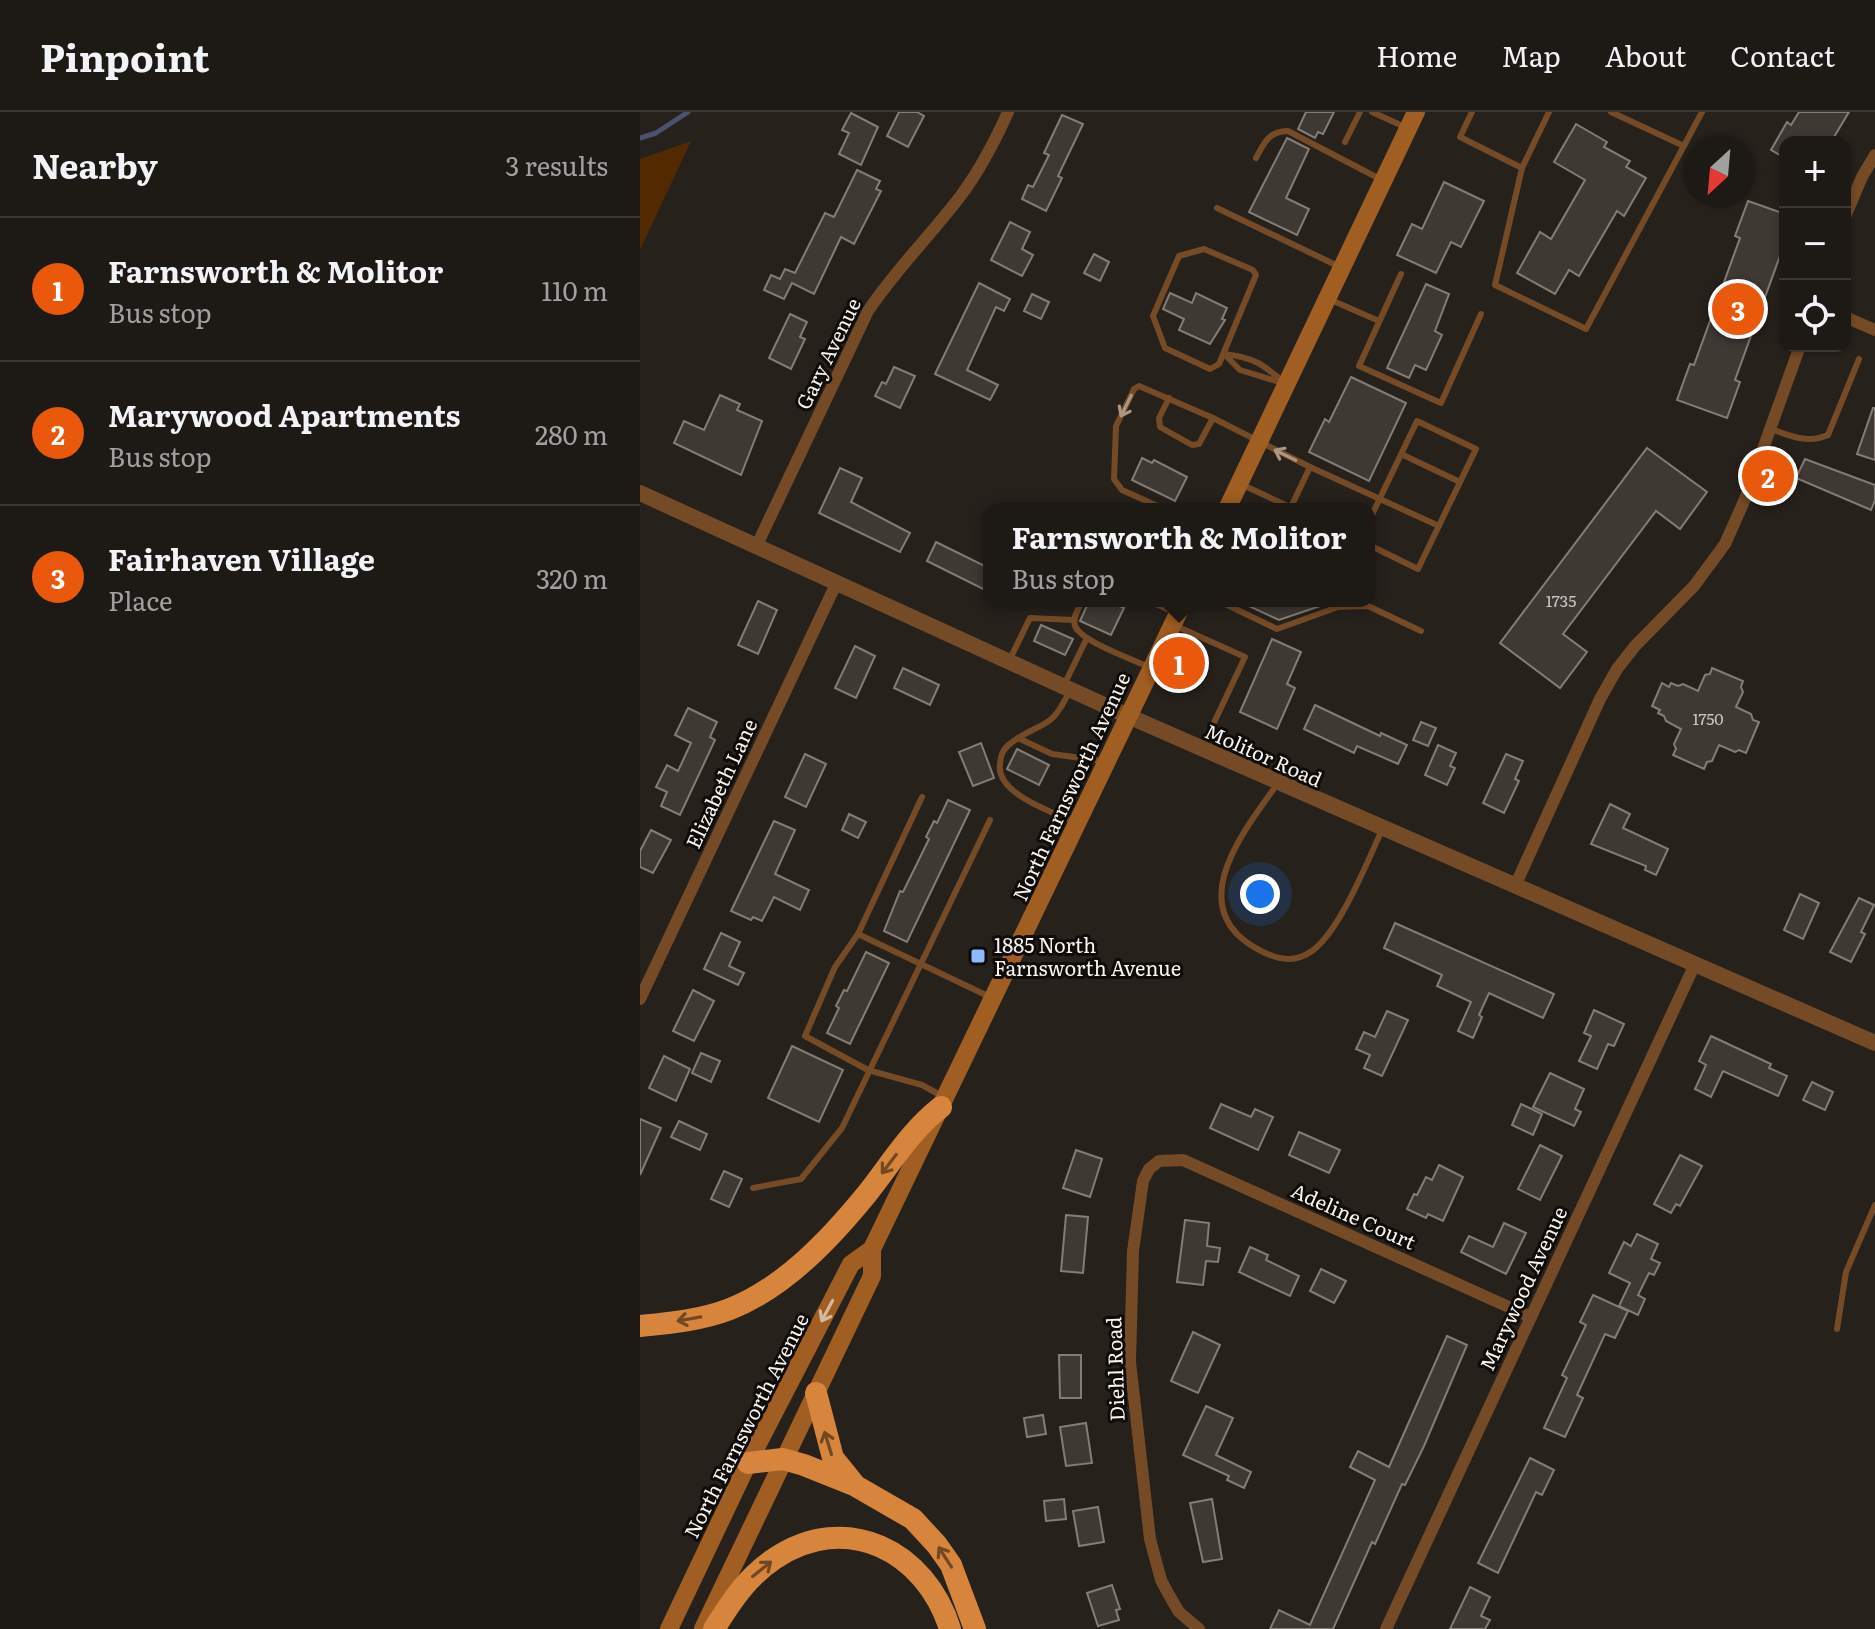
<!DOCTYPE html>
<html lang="en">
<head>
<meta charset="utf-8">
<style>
	body { margin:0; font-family:Literata,serif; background:#2a2622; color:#f1f3f6 }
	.controls { position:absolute; right:24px; top:24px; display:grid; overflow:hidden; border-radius:16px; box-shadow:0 2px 6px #0004 }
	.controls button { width:72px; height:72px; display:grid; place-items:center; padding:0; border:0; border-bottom:2px solid #3b3834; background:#1d1915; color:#f1f3f6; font:40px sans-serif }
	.compass { position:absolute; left:1043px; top:24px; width:72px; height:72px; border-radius:50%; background:#1d1915; box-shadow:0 2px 6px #0004; rotate:206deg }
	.you { position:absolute; left:620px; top:782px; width:28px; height:28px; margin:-20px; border:6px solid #fff; border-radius:50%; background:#1a73e8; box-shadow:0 0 0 12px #1a73e833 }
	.badge { display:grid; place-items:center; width:52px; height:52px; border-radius:50%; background:#ea580c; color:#fff; font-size:26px; font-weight:700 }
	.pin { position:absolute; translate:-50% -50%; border:4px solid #fff; box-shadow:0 2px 8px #0006 }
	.popup { position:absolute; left:343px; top:391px; width:392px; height:104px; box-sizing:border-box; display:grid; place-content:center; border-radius:16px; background:#1d1915; filter:drop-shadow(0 2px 6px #0005); font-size:26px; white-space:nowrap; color:#a0a0a0 }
	.popup b { font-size:30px; color:#f1f3f6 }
	.popup::after { content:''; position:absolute; left:50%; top:100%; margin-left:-16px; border:16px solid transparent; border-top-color:#1d1915 }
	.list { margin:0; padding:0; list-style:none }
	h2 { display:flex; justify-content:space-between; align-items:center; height:104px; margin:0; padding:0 32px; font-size:34px }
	h2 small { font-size:26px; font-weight:400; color:#a0a0a0 }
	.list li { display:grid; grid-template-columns:52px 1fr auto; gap:24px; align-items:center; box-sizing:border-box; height:144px; padding:0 32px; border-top:2px solid #3b3834 }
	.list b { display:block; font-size:30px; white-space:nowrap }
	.list p { margin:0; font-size:26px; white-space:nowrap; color:#a0a0a0 }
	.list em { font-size:26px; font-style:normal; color:#a0a0a0 }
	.icon { flex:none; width:44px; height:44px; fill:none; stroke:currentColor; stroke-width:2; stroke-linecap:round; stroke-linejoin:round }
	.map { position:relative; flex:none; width:1235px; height:1517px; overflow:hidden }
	header { display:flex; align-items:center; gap:48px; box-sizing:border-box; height:112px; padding:0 40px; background:#1d1915; border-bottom:2px solid #3b3834 }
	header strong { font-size:38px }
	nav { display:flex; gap:44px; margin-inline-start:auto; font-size:28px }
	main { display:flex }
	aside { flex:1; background:#1d1915 }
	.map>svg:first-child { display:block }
	.green { fill:#532900 }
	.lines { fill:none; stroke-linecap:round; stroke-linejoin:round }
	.stream { stroke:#4a526e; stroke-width:5 }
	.building { fill:#3f3934; stroke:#847c77; stroke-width:2 }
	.service { stroke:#744a27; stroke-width:6 }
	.minor { stroke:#744a27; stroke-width:12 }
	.tertiary { stroke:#744a27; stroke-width:16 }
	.secondary { stroke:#a15e22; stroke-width:18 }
	.motorway { stroke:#d7843c; stroke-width:22 }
	.oneway { stroke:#af9681 }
	.oneway2 { stroke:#724822 }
	.oneway3 { stroke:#d5b89e }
	.poi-dot { fill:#8eb9fd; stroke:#0e0b09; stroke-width:3 }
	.labels { text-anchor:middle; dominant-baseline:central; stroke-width:6; stroke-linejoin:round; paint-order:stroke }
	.number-label { font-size:16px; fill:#cac5c1 }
	.street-label { font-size:20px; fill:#f8f4f0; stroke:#0e0b09 }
	.poi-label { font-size:20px; fill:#f8f4f0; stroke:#0e0b09; text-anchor:start }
</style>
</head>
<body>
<header>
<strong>Pinpoint</strong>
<nav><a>Home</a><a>Map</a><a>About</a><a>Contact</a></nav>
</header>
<main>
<aside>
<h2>Nearby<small>3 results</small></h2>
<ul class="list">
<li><span class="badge">1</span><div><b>Farnsworth &amp; Molitor</b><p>Bus stop</p></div><em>110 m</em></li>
<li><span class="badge">2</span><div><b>Marywood Apartments</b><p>Bus stop</p></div><em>280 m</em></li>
<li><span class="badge">3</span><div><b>Fairhaven Village</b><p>Place</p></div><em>320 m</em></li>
</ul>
</aside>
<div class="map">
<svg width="1235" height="1517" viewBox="0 0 1235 1517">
	<rect width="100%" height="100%" fill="#27211c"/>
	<path class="green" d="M51 29 0 138V47Z"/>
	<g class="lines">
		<path class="stream" d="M0 26 16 21 48 0"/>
	</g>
	<g class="building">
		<path d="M259 0H277L284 4 268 35 247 24Z"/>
		<path d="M666 0H694L683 22 678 20 675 26 658 17Z"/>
		<path d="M1159 0H1209L1191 30H1145V46L1131 38 1147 10 1151 13Z"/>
		<path d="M211 1 238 15 221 53 199 42 209 21 202 18Z"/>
		<path d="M422 3 443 12 418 64 422 66 406 99 382 87 388 73 393 75 409 43 404 41Z"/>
		<path d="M936 12 967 30 964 35 990 49 986 55 1006 66 984 104 977 99 939 164 929 158 915 182 877 161 900 120 911 127 945 68 914 50Z"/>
		<path d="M647 26 669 37 646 86 669 97 657 123 609 100Z"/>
		<path d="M217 58 240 69 236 77 241 79 214 132 201 125 174 182 152 171 144 187 124 178 131 163 140 167 145 157 155 161 185 101 194 105Z"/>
		<path d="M804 70 844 89 821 135 811 130 796 161 757 143 772 112 782 117Z"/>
		<path d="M1108 89 1145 102V142L1141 141 1095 268 1100 270 1087 306 1037 288 1050 252 1054 253 1100 126 1095 124Z"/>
		<path d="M370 110 390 120 382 137 393 143 382 164 351 148Z"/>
		<path d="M454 142 469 150 460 169 444 161Z"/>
		<path d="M339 171 370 187 364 199 356 195 327 258 358 273 350 288 295 262Z"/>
		<path d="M786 172 809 182 795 219 802 223 786 258 775 253 769 266 747 256Z"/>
		<path d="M530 181 552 191 556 181 587 196 582 207 585 208 570 232 539 218 544 207 523 197Z"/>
		<path d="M392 182 409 190 401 207 384 199Z"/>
		<path d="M150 202 167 210 160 225 165 227 151 257 129 246Z"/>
		<path d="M254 255 275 264 260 296 235 284 242 270 246 272Z"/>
		<path d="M711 265 766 291 729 369 669 340 685 307 689 310Z"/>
		<path d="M80 283 100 292 97 298 122 309 101 363 34 331 44 309 64 318Z"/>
		<path d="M1233 296H1235V348L1217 342Z"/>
		<path d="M1007 336 1067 380 1040 417 1016 399 923 522 947 540 920 576 860 531Z"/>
		<path d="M502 346 512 351 514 348 547 365 535 389 492 368Z"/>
		<path d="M1165 347 1235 373V388L1231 398 1156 366Z"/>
		<path d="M200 356 222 366 211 390 270 421 260 440 179 401Z"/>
		<path d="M296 430 349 456V480L287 449Z"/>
		<path d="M118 489 137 498 118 542 98 533Z"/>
		<path d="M449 489H469L484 496 471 523 440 509Z"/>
		<path d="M598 489H689V491L639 508Z"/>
		<path d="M401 513 433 527 425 543 394 529Z"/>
		<path d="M632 527 661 540 647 572 655 576 637 617 600 600Z"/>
		<path d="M215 534 235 544 216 586 195 576Z"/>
		<path d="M263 556 299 573 290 593 254 576Z"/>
		<path d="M1072 556 1103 569 1101 575 1103 580 1096 595 1111 602 1113 608 1119 610 1106 641 1099 638 1095 640 1079 633 1072 649 1067 650 1064 657 1033 643 1036 637 1034 632 1041 617 1026 609 1024 604 1018 601 1020 598 1012 594 1022 571 1029 575 1031 571 1038 574 1043 572 1058 579 1065 563 1070 562Z"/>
		<path d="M675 593 740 624 741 621 767 633 758 652 717 634 714 641 664 617Z"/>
		<path d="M48 596 77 610 70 625 75 628 40 703 21 694 27 680 16 675 27 653 38 659 51 631 35 623Z"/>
		<path d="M781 610 796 616 788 634 773 628Z"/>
		<path d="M341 631 354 666 333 674 319 640Z"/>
		<path d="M798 633 816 641 810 654 815 656 807 673 785 663Z"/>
		<path d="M377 637 409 653 399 673 367 657Z"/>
		<path d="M165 642 186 652 166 695 145 685Z"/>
		<path d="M866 642 883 649 875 667 879 669 864 701 843 691Z"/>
		<path d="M308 688 330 698 267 830 244 819 260 779 263 780 289 727 286 725 294 709 297 711Z"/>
		<path d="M970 692 990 702 983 716 1028 737 1016 763 1005 758 1006 754 951 732Z"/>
		<path d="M209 702 226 710 218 726 202 718Z"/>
		<path d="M134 709 155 718 135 762 169 778 160 798 134 785 122 809 113 805 111 808 91 799Z"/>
		<path d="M11 718 31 728 13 761 0 755V739Z"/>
		<path d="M1160 782 1179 791 1163 827 1144 818Z"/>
		<path d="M1219 786 1234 793 1221 820 1225 822 1211 850 1190 840Z"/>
		<path d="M755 811 914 882 903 906 849 881 839 903 842 905 833 926 818 919 831 890 797 874 802 863 744 836Z"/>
		<path d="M81 821 100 830 89 854 104 861 98 873 64 857Z"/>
		<path d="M226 840 249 851 210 932 187 921 199 896 196 894 204 878 207 879Z"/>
		<path d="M53 878 74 889 54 929 33 919Z"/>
		<path d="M954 898 984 912 974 934 968 932 957 957 939 949 951 924 944 921Z"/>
		<path d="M747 899 768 908 742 964 724 956 730 943 716 937 724 920 735 925Z"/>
		<path d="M1071 924 1131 952 1129 956 1147 964 1138 984 1083 959 1071 985 1055 977 1066 953 1059 949Z"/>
		<path d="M152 934 203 958 179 1010 128 986Z"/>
		<path d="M61 941 80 949 71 970 52 961Z"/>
		<path d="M24 944 50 957 36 989 9 976Z"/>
		<path d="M910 961 944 977 935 997 941 1000 934 1014 893 995Z"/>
		<path d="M1172 970 1193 980 1185 998 1163 988Z"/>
		<path d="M581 992 611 1005 615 997 633 1005 618 1038 570 1016Z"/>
		<path d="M881 992 902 1002 893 1023 872 1013Z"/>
		<path d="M0 1007 21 1016 0 1063Z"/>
		<path d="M39 1009 67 1022 60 1038 31 1025Z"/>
		<path d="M659 1020 700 1038 689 1061 649 1043Z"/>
		<path d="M900 1033 922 1044 900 1088 878 1077Z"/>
		<path d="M436 1038 462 1047 450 1085 423 1076Z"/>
		<path d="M1040 1043 1062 1054 1040 1094 1036 1092 1031 1101 1014 1092Z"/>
		<path d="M799 1053 823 1065 803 1109 788 1102 786 1106 767 1097 774 1082 777 1083 786 1065 792 1068Z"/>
		<path d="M84 1059 102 1067 89 1095 71 1087Z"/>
		<path d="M426 1103 448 1105 443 1161 421 1159Z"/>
		<path d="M545 1108 569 1111 567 1134 580 1136 578 1150 566 1149 563 1173 537 1170Z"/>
		<path d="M864 1111 886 1121 866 1162 821 1140 829 1124 853 1135Z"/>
		<path d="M997 1122 1018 1132 1011 1147 1020 1151 1014 1163 1009 1161 998 1183 1005 1187 998 1203 979 1194 990 1171 969 1161 984 1130 991 1134Z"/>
		<path d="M610 1135 628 1143 626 1148 659 1164 650 1184 599 1160Z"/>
		<path d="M681 1157 706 1169 694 1191 670 1179Z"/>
		<path d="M953 1183 988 1199 975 1226 965 1222 937 1283 943 1286 925 1325 904 1316 927 1266 922 1263 946 1213 940 1210Z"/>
		<path d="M553 1220 580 1233 558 1281 531 1269Z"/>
		<path d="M807 1224 827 1233 784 1334 765 1373 762 1372 735 1432 732 1430 693 1517H630L639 1498 670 1513 735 1368 710 1355 718 1339 749 1355Z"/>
		<path d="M419 1243H441V1286H420Z"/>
		<path d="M566 1294 593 1306 576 1343 611 1360 604 1376 587 1368 589 1364 543 1343Z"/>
		<path d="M403 1303 406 1322 387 1325 384 1306Z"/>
		<path d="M446 1311 452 1351 426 1354 420 1315Z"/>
		<path d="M890 1346 914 1358 902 1383 896 1380 858 1461 838 1451Z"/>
		<path d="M424 1387 426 1407 406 1409 404 1389Z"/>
		<path d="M572 1387 582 1447 563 1450 550 1391Z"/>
		<path d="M458 1395 464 1430 439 1434 433 1399Z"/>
		<path d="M472 1473 480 1497 476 1498 479 1508 458 1514 447 1481Z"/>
		<path d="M830 1475 850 1485 841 1504 850 1508 845 1517H810Z"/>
	</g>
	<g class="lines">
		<g class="service">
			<path d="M732 0 765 15"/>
			<path d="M832 0 820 25 882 56 909 0"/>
			<path d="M971 0 1044 34"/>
			<path d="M705 30 720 0"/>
			<path d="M616 46C624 31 629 19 648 19L740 67"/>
			<path d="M882 56 855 173 946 217 1062 0"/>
			<path d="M577 96 698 154"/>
			<path d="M564 137 613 158 616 163 579 252 570 257 525 236 513 204 539 144Z"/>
			<path d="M761 162 719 254 801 291 841 202"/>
			<path d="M691 188 739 209"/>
			<path d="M584 242C614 245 624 253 646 272L600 258Z"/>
			<path d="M529 286 519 306 520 315 552 333 559 332 573 306"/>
			<path d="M1129 316C1149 324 1168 332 1188 323L1219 247"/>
			<path d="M761 342 820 370"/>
			<path d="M603 373 654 397"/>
			<path d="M651 395 670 355"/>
			<path d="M524 397 482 378 474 367 476 314 494 277 499 274 573 306 670 355 799 414"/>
			<path d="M729 409 777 309 836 337 778 457 729 433"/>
			<path d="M442 489C439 496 432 506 435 514 442 530 492 547 509 555"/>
			<path d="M509 489 534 500"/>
			<path d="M579 489 637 517 698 495 728 494 781 519"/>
			<path d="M536 514 605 545 562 636"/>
			<path d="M370 547 390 506 434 508"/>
			<path d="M424 573 447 526"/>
			<path d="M430 578C410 621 403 607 371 631 363 637 361 642 360 652 355 681 412 700 434 710"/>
			<path d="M378 626 412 642 463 649"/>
			<path d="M638 671C602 721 540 798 621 839 639 848 655 851 672 839 700 819 727 750 742 718"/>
			<path d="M282 685 218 822 195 855 165 924 228 958 282 973 302 984"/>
			<path d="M218 822 350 885"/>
			<path d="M113 1076 161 1067 202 1016 350 708"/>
			<path d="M1197 1217 1206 1160 1235 1093"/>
		</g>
		<g class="minor">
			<path d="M1205 105 1222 65 1235 43"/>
			<path d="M1205 205 1235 218"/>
			<path d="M116 435 228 199C256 157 292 122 322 82 341 56 355 29 368 0"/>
			<path d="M875 774 960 587 977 557 995 534 1054 474 1085 432 1105 387 1160 234"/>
			<path d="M0 887 196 472"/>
			<path d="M559 1517 539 1500 529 1483 521 1468 510 1427 490 1250 493 1139 503 1069 509 1057 519 1049 543 1048 891 1205"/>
			<path d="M746 1517 1055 852"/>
		</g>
		<path class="tertiary" d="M0 381 488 604 1235 931"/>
		<g class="secondary">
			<path d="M587 397 776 0"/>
			<path d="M29 1517 108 1351 211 1152 232 1137"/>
			<path d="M63 1517 232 1164V1137L544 489"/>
		</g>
		<g class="motorway">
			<path d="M0 1214C30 1211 62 1208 90 1197 144 1176 190 1127 226 1083 250 1053 270 1019 301 995"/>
			<path d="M176 1281 193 1346 214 1372"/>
			<path d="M108 1351 143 1347 164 1353 214 1373 273 1407 297 1433 311 1453 335 1517"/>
			<path d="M74 1517C91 1490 107 1465 134 1447 206 1398 286 1439 310 1517"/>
		</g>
	</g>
	<defs><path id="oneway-shaft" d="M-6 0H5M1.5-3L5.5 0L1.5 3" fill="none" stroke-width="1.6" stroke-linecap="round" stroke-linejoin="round" transform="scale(2)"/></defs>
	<g class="oneway">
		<use href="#oneway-shaft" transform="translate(486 294) rotate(116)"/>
		<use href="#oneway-shaft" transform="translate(645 343) rotate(-154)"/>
	</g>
	<g class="oneway2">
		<use href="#oneway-shaft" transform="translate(249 1052) rotate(127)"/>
		<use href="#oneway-shaft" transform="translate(49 1207) rotate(170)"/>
		<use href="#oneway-shaft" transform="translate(188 1331) rotate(-107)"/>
		<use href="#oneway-shaft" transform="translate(305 1445) rotate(-123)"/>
		<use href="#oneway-shaft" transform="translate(122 1457) rotate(-39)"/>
	</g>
	<use class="oneway3" href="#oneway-shaft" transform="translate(187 1199) rotate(118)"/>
	<rect class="poi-dot" x="330" y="836" width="16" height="16" rx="4"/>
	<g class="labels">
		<g class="number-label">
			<text x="921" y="488">1735</text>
			<text x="1068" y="606">1750</text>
		</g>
		<g class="street-label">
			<text transform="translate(187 241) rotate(-64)">Gary Avenue</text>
			<text transform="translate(624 642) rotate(24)">Molitor Road</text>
			<text transform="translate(80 671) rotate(-65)">Elizabeth Lane</text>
			<text transform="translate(430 674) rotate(-65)">North Farnsworth Avenue</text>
			<text transform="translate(714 1103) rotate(24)">Adeline Court</text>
			<text transform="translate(882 1176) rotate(-65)">Marywood Avenue</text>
			<text transform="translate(474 1257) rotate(-92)">Diehl Road</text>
			<text transform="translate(105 1313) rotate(-63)">North Farnsworth Avenue</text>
		</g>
		<g class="poi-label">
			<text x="354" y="832">1885 North<tspan x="354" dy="23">Farnsworth Avenue</tspan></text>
		</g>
	</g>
</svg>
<div class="controls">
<button>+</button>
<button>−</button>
<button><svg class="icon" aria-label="locate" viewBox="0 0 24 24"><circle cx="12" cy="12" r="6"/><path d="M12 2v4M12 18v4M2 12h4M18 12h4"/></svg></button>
</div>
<svg class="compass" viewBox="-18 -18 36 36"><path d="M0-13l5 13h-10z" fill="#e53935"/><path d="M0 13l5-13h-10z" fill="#a0a0a0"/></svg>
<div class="you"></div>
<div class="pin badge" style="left:539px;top:551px">1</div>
<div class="popup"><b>Farnsworth &amp; Molitor</b>Bus stop</div>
<div class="pin badge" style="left:1128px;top:364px">2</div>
<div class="pin badge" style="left:1098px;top:197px">3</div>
</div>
</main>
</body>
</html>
